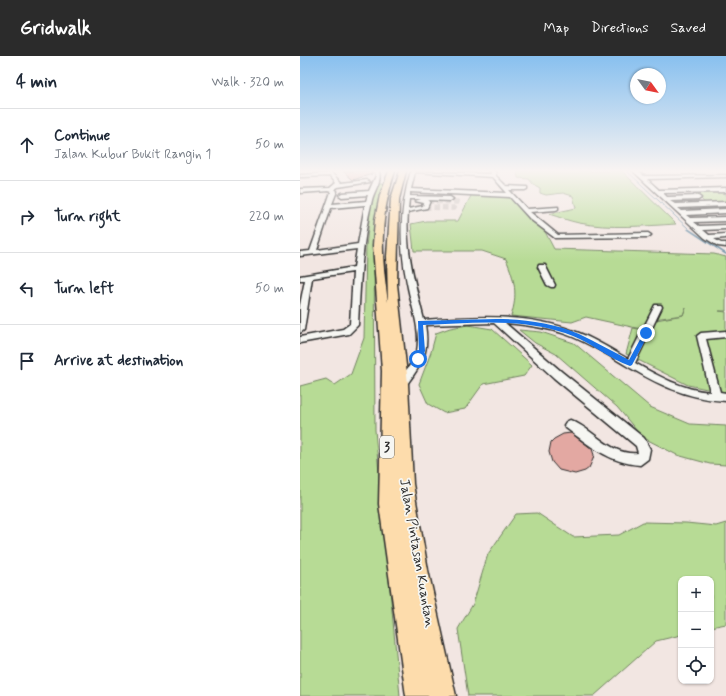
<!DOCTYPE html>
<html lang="en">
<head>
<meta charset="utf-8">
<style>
	body { margin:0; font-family:Mynerve,sans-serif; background:#f6f6f7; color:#1f2937 }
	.controls { position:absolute; right:12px; bottom:12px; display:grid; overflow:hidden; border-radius:8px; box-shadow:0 1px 3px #0004 }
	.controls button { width:36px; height:36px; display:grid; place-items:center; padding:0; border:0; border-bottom:1px solid #e0e1e3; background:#fff; color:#1f2937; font:20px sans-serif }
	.compass { position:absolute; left:330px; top:12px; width:36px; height:36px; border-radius:50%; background:#fff; box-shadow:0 1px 3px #0004; rotate:123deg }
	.stop { position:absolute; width:12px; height:12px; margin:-9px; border:3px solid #1a73e8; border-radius:50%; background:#fff }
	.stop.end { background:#1a73e8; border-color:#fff; box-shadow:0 1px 4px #0008 }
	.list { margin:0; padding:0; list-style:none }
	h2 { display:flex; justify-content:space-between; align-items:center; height:52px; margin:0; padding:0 16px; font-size:17px }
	h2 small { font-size:13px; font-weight:400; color:#747a83 }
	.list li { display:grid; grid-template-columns:26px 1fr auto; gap:12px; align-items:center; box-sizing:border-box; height:72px; padding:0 16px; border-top:1px solid #e0e1e3 }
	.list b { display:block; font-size:15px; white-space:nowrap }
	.list p { margin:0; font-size:13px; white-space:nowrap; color:#747a83 }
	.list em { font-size:13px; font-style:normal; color:#747a83 }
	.icon { flex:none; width:22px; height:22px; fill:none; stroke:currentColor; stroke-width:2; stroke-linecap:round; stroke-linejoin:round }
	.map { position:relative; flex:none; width:426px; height:640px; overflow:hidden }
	header { display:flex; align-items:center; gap:24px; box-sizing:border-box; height:56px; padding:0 20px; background:#2b2b2b; color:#fff }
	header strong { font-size:19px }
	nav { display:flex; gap:22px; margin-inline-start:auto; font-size:14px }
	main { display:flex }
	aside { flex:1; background:#fff }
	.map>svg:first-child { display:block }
	.green { fill:#b7db95; stroke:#718360 }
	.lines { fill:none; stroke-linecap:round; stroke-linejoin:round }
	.stream-far1 { stroke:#6d90a7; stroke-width:1 }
	.stream { stroke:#6d90a7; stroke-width:1.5 }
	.building { fill:#e3a8a2; stroke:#2b2b2b }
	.minor-tunnel { stroke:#cac1bd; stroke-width:5.5; stroke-dasharray:5.5 3; stroke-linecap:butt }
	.minor-casing { stroke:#2b2b2b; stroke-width:3 }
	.highway-casing { stroke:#2b2b2b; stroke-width:3 }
	.minor { fill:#f6f6f2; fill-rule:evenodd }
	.highway { fill:#fddcac; fill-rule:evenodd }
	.route { fill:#1a73e8 }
	.labels { text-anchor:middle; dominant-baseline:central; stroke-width:3.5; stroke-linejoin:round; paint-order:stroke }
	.shield { fill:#f6f6f2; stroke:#686867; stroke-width:1 }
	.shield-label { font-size:13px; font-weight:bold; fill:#2b2b2b }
	.street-label { font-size:14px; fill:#2b2b2b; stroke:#f6f6f2 }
</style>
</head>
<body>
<header>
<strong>Gridwalk</strong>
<nav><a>Map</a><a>Directions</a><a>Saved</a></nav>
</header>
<main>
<aside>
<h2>4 min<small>Walk · 320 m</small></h2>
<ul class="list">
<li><svg class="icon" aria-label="ahead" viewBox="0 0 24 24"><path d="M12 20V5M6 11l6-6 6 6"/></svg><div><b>Continue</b><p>Jalan Kubur Bukit Rangin 1</p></div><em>50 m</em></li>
<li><svg class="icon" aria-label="right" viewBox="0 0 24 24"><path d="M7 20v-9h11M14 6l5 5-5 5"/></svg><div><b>Turn right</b></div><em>220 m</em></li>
<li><svg class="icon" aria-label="left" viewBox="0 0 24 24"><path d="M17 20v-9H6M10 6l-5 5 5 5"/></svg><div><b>Turn left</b></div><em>50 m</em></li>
<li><svg class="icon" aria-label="arrive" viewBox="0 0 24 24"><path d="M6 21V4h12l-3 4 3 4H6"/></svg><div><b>Arrive at destination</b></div></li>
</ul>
</aside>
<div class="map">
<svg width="426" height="640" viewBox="0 0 426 640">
	<rect width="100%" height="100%" fill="#f2e6e2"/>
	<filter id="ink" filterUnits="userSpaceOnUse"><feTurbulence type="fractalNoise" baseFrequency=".025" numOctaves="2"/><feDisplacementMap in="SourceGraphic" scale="8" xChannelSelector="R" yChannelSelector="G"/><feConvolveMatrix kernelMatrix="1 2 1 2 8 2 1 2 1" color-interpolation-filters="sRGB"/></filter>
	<g filter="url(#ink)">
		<g class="green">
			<path d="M217 115H322L376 168C345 170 309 173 279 167 269 165 259 161 249 158L276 152 273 140 263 137 246 139 240 137V132L233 128 229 123 218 122Z"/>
			<path d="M79 127H84L79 139 74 179 75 374 100 640H0V330L26 323 35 329 51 318 64 282 66 191 71 147Z"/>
			<path d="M423 136 426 138V147L406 148 395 137Z"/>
			<path d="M172 138 211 141 242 170 254 193 414 198 426 201V255H419L426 256V336H421L388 329 326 298 333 272 344 274 356 264 383 259 386 251 383 259 354 263 341 273 286 261 272 266 211 260C218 239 215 224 206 203L182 195H114L111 168 126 165H158Z"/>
			<path d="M168 269 192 273 232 309 224 320 183 328 165 353 144 357 128 348 119 328 131 296 136 277 150 272Z"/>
			<path d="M219 274 241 276 274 287 350 351 390 368 426 370V409L410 408 377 399 342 381 317 351 287 325 256 298 235 287Z"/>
			<path d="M237 457 273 481 319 479 343 466 386 467 416 470 426 467V568L411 571V523H381V579L356 585 294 640H168L158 573 173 548 188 498 216 458Z"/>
		</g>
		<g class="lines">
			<path class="stream-far1" d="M327 115 390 174"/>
			<path class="stream" d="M388 173 426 198"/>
		</g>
		<g class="building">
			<path d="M43 115H72V118L53 124Z"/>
			<path d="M271 377 292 393 294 399 293 403 289 412 285 415 275 418 259 414 252 406 249 396 251 386 254 383 263 378Z"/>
		</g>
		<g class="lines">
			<path class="minor-tunnel" d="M125 151 154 152 157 146 127 145"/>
			<g class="minor-casing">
				<g id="minor">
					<path d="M75 115H79C82 125 74 135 72 144 62 185 60 227 58 269L49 278 0 287V281L43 273 50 268 53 216 12 222 4 274 0 277V249L5 224H0V220L54 211 57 193 0 200V196L10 195 31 136 28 135 0 137V133L30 132 36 127 30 120 0 121V119L31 117 42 127 67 124 70 126 38 131 35 133 37 135 32 148 66 145 68 139 42 141 39 139 42 137 69 135 76 120ZM65 149 58 188 17 194 31 152Z"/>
					<path d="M111 115 191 118 190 115H195L196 120 206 130 227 131V133L225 134H209L227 153 258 151V153L256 154 230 156 258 179 348 177 351 179 348 181 255 182 230 163 210 141 110 136V140L150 141 153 143 150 145 128 144 130 145 127 152 108 156C105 193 115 228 124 264 175 260 230 257 279 277 296 284 312 294 328 303L355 249H361L362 251 335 307C358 320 383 334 410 336L397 280 401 277 426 275V281L406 283 420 336 426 337V345C360 341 330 306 273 281 252 272 228 269 205 267L262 316 344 382 350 393 348 403 340 409C310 407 289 389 266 372L264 369 266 366 270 364C294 373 310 400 338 397L336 390 254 322 194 267 125 269C130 298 121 309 105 331H97L96 328 97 325C104 316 115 306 117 295 121 274 112 252 108 232 99 191 99 154 111 115ZM115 116 193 121 207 137 111 133ZM109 143H121L115 145 124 147 123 150 108 153Z"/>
					<path d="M333 115H338L344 120 426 119V121L347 123 359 134 426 132V136L363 137 367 141 398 140 401 142 398 144 370 145 375 148 426 146V150L378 152 382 155 426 153V157L386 159 390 162 426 161V165L394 166 399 170 426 169V173L403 174 409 179 426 178V182L414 183 421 187H426V191L418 190 405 182Z"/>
					<path d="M239 209H245L255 229 254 231H251L247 229 238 211Z"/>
				</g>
			</g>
			<g class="highway-casing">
				<path id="highway" d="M89 115H95C79 163 81 197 88 246L87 200 91 143 100 115H106L99 143 97 228 108 328 113 428 128 514 156 640H106L79 448 82 315 73 189 75 164 80 139Z"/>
			</g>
			<use href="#minor" class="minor"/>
			<use href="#highway" class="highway"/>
		</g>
	</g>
	<linearGradient id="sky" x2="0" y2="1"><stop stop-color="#88c0ef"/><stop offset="0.56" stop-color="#f9f4f2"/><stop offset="1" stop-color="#f9f4f2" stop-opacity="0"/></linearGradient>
	<rect width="426" height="205" fill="url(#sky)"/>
	<path class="route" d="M196 263C224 263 253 267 279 278 296 286 312 295 329 304L344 276 349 277 332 309 330 310C310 303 293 288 273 280 226 261 173 267 123 269L125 295 121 304H116L115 303 119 295 118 265Z"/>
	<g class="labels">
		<rect class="shield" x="80" y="380" width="14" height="22" rx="3"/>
		<g class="shield-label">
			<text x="87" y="391">3</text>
		</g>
		<g class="street-label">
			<text transform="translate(117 497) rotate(80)">Jalan Pintasan Kuantan</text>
		</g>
	</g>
</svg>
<div class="controls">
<button>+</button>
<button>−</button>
<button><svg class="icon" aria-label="locate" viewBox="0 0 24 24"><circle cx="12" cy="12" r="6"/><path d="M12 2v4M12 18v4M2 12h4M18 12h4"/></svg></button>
</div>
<svg class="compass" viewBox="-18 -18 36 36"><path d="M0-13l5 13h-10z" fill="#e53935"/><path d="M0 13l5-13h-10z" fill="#747a83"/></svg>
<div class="stop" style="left:118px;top:303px"></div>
<div class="stop end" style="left:346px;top:277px"></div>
</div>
</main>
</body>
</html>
